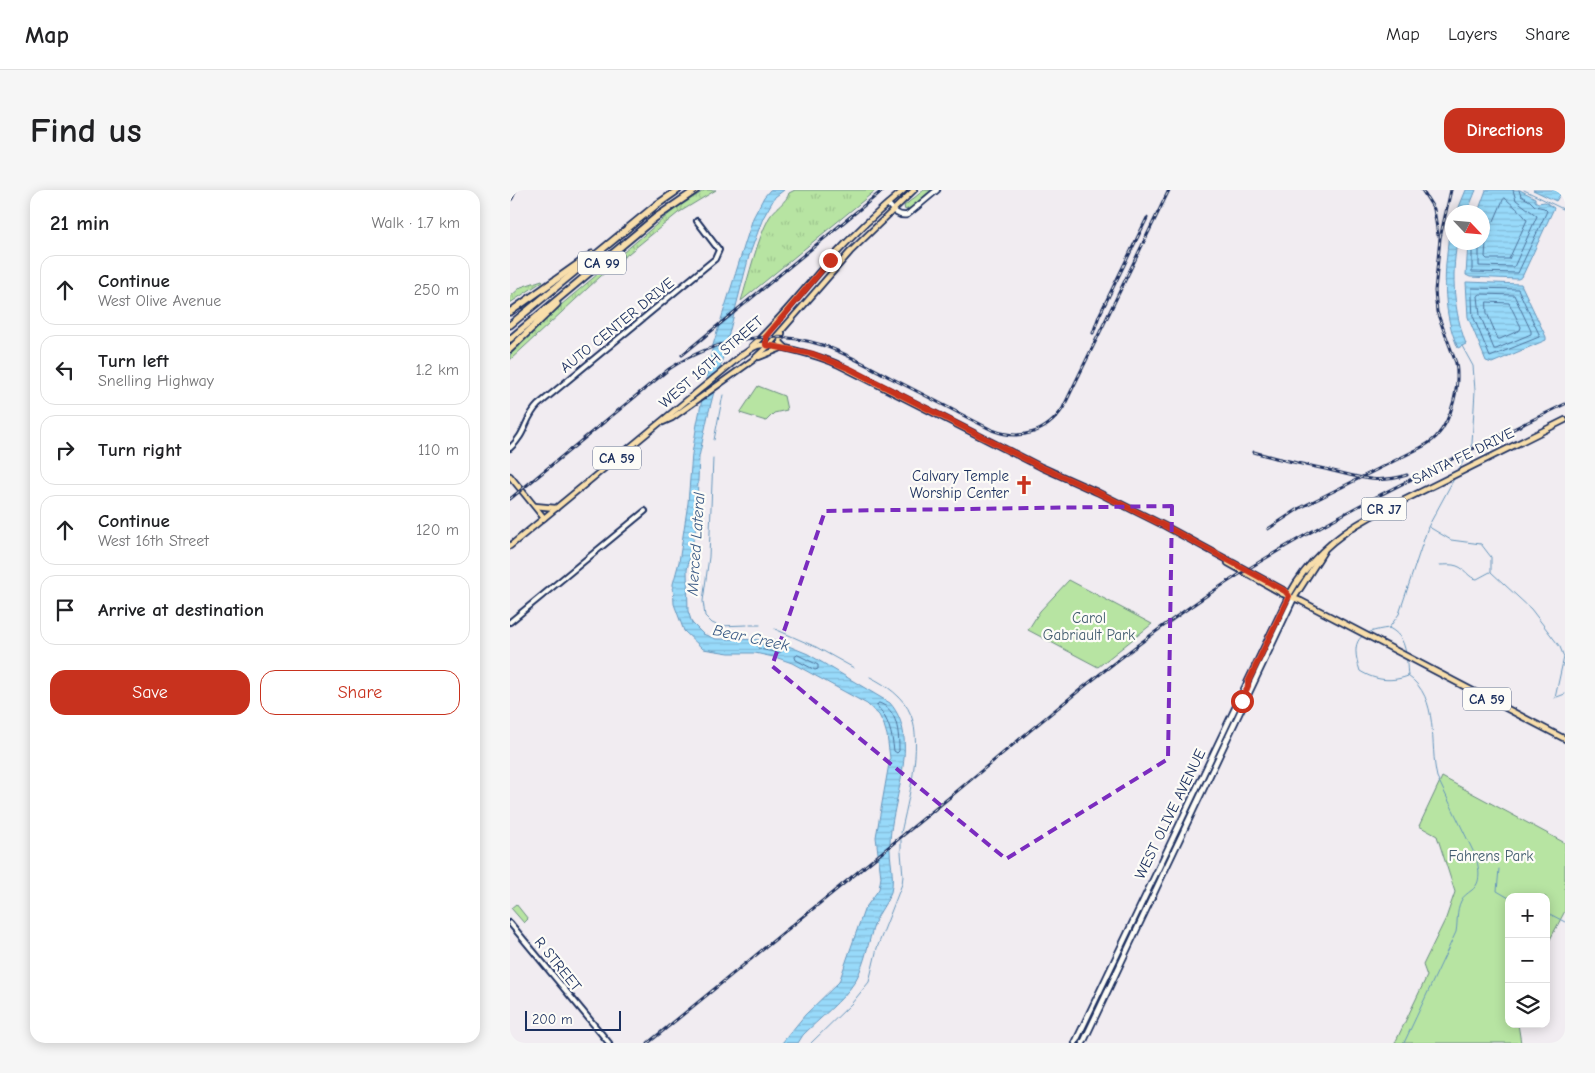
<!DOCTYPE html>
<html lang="en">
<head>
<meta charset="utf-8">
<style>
	body { margin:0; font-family:"Comic Neue",sans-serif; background:#f6f6f6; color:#202124 }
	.controls { position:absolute; right:15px; bottom:15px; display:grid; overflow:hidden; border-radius:10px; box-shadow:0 2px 12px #0003 }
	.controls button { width:45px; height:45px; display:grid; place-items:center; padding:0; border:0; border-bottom:1px solid #e0e0e0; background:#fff; color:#202124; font:25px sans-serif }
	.compass { position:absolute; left:935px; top:15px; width:45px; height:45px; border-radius:50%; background:#fff; box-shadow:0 2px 12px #0003; rotate:116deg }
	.scale { position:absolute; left:15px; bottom:12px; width:96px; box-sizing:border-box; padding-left:5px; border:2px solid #1b2f5e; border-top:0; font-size:14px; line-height:18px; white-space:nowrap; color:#1b2f5e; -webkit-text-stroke:4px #fdfcf7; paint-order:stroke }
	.stop { position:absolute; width:15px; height:15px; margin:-11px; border:4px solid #c8321e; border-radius:50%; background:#fff }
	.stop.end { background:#c8321e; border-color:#fff; box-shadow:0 1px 5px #0008 }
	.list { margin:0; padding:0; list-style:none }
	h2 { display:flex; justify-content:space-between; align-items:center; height:65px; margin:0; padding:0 20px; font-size:21px }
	h2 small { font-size:16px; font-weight:400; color:#757577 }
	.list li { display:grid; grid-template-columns:32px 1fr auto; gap:15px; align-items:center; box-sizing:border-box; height:70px; margin:0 10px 10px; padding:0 10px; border:1px solid #e0e0e0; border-radius:15px }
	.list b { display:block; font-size:19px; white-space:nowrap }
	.list p { margin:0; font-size:16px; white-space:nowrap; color:#757577 }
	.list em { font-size:16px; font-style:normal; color:#757577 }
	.actions { display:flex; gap:10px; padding:15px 20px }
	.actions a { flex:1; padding:11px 0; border:1px solid #c8321e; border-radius:15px; text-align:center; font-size:18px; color:#c8321e }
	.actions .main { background:#c8321e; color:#fff }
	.icon { flex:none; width:28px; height:28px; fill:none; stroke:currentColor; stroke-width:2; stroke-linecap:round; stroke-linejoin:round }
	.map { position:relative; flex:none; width:1055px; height:853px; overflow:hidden; border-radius:15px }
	header { display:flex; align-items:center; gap:30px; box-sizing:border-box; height:70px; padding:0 25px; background:#fff; border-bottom:1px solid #e0e0e0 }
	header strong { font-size:24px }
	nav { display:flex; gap:28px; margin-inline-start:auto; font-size:18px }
	.intro { display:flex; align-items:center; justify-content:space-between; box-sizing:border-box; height:120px; padding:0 30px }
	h1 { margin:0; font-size:35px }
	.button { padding:12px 22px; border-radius:15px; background:#c8321e; color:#fff; font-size:18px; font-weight:700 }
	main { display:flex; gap:30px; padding:0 30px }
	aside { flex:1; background:#fff; border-radius:15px; box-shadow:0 2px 12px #0003 }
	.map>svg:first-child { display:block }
	.grass { fill:url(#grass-tufts); stroke:#698a80 }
	.park { fill:#b7e4a2; stroke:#698a80 }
	.water { fill:url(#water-rules); stroke:#6696bc }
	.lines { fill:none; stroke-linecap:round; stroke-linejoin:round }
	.shore { stroke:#4d739c; stroke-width:1 }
	.stream { stroke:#6696bc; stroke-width:1 }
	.tertiary-casing { stroke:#1b2f5e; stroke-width:8 }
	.secondary-casing { stroke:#1b2f5e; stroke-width:8 }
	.primary-casing { stroke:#1b2f5e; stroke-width:8 }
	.motorway-casing { stroke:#1b2f5e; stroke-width:9 }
	.tertiary { stroke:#fdfcf7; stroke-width:4 }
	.secondary { stroke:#fdfcf7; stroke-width:4.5 }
	.primary { stroke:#f8deab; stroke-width:4.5 }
	.motorway { stroke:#f8deab; stroke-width:5.5 }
	.rail-casing { stroke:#1b2f5e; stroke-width:3 }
	.rail { stroke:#fdfcf7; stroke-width:1; stroke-dasharray:4; stroke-linecap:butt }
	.route { stroke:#c8321e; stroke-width:6 }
	.marked { fill:none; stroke:#7b2cbf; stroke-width:4; stroke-dasharray:10 6; stroke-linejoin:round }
	.labels { text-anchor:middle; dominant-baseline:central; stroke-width:4.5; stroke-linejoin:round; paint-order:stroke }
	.shield { fill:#fdfcf7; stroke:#5f6c8c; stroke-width:1 }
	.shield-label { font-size:14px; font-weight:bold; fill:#1b2f5e }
	.street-label { font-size:15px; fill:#1b2f5e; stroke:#fdfcf7 }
	.poi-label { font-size:15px; fill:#1b2f5e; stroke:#fdfcf7; text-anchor:end }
	.park-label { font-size:15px; fill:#425c6f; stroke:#fdfcf7 }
	.water-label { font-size:16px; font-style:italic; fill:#3a5a85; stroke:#fdfcf7 }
</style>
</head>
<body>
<header>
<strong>Map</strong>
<nav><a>Map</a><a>Layers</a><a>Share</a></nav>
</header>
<div class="intro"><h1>Find us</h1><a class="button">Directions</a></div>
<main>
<aside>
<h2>21 min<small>Walk · 1.7 km</small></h2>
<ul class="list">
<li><svg class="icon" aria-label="ahead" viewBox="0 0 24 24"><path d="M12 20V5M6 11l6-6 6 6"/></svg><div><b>Continue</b><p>West Olive Avenue</p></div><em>250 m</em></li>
<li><svg class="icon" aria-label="left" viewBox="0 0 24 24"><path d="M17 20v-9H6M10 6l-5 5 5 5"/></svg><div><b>Turn left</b><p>Snelling Highway</p></div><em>1.2 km</em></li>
<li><svg class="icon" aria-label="right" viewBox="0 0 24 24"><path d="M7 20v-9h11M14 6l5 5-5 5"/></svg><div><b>Turn right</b></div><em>110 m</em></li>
<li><svg class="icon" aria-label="ahead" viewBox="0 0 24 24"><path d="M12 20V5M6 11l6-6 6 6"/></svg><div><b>Continue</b><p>West 16th Street</p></div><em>120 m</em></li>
<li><svg class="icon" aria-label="arrive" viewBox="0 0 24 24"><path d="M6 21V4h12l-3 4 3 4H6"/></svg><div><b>Arrive at destination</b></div></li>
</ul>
<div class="actions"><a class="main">Save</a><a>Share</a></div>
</aside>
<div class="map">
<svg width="1055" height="853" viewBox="0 0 1055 853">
	<defs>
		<pattern id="grass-tufts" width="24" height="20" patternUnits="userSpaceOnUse" patternTransform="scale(1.25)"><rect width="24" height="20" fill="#b7e4a2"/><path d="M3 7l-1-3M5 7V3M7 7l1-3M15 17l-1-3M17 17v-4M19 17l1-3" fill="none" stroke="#9dc48e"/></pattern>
		<pattern id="water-rules" width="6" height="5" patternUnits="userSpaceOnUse" patternTransform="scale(1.25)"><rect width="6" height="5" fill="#98dafa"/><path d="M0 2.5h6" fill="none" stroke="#82bbd9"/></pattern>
	</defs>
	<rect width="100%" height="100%" fill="#f1ecf1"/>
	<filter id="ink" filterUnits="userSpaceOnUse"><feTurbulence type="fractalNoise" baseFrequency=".02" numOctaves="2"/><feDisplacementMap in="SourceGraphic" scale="10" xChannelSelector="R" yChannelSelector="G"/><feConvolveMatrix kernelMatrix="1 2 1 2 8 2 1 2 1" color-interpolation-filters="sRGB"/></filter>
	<g filter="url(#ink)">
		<g class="grass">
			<path d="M195 0H206L168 23 91 86 0 170V165L51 115 165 19Z"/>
			<path d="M285 0H366L231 111C239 86 247 50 259 28 264 19 277 12 279 3Z"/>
			<path d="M414 0H421L402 17 395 20 394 16Z"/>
			<path d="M32 90 33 91 0 113V107L11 97Z"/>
		</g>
		<g class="park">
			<path d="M248 196 274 206 277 220 264 223 256 231 230 223Z"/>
			<path d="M559 390 642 434 588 477 518 440 530 421Z"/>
			<path d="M932 587 1055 653V721L1036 757V707H999V834H1008L1011 853H885L917 786 913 775 936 728 945 702 927 646 909 636Z"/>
			<path d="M6 714 18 729 14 733 1 718Z"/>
		</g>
		<g class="water">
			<path d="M260 0H274L265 7 253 28 239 66 198 225 189 267 186 337 177 380 178 421 182 433 193 444 206 449 264 450 298 464 380 513C412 550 381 611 380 653 379 669 385 686 381 702 377 713 369 722 365 732 358 752 355 775 344 793 334 809 308 830 293 845L288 853H272L295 825 329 792 354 720 369 699 371 687 366 647 380 568 377 545 374 535 369 525 357 514 282 473 268 468 245 463H219L193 459 174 441 164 414 163 394 169 372 178 313 182 264 187 234 203 155 243 28 254 7Z"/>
			<path d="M956 0H966L957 22H947Z"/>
			<path d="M976 0H1010L1025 8V11L1028 13 1035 12 1044 18 1012 87 1008 89 960 87 956 85 958 53 972 52V22H968Z"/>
			<path d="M1023 0H1053L1046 11Z"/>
			<path d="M942 34V52L947 53C941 87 944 122 956 154L948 158C936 131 934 102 936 73 938 59 937 48 942 34Z"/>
			<path d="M956 92 1011 94 1036 147V150L982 173 976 171 958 127Z"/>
		</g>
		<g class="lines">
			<g class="shore">
				<path d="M995 8C1002 15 1012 22 1017 30L999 69H977L975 67 976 52 973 41 984 31 993 10Z"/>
				<path d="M962 52V82L1008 83 1037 21 1034 18 1025 16 1020 11 1011 6 1009 0"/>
				<path d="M969 52V76L1004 77 1027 26 1006 10 1003 0"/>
				<path d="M962 98 1008 99 1029 144V147L980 167 963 126Z"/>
				<path d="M971 104 1004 105 1021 141V144L986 159H984L970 125 968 106Z"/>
				<path d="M977 112 999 113 1011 137 1010 140 990 149H988L977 123Z"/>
				<path d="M250 454 263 455 271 458 272 461 269 463 249 459 248 456Z"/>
				<path d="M288 465 308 475V479L305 480 286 470 285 467Z"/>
				<path d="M369 513C388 519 389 544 389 561L387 563 384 561C382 544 379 529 367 516Z"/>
			</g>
			<g class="stream">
				<path d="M1014 0 1055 20"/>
				<path d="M204 250 213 205"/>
				<path d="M203 268 199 367 193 411 195 426 202 433 209 436 237 435"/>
				<path d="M948 281 962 254 965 200 963 176 952 156"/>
				<path d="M919 337 941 350 971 354 981 367V382L1021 419 1050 457 1054 467 1045 508"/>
				<path d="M930 375C935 375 942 374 947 376 956 379 958 388 967 389L980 382"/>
				<path d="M240 435H250"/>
				<path d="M879 438 889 424 918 337 945 287"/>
				<path d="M879 438C898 447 896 467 898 486 882 492 866 491 850 481 840 450 848 442 879 438Z"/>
				<path d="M265 439 306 457 344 478"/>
				<path d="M360 487C376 495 394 507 401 525 413 556 398 610 391 643"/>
				<path d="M1047 507 1055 504"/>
				<path d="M391 650V660"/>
				<path d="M989 679 987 701 999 708"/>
				<path d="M1036 722 1055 732"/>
				<path d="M301 853 342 813 359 792 367 758 392 694 393 686 391 662"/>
				<path d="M894 853 946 742C948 731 946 721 951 711 953 706 957 704 962 700 972 692 969 679 966 667L927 587C919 554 930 508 898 486"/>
			</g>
			<g class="tertiary-casing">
				<g id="tertiary">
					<path d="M0 258C17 243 14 229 28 215L205 69 209 60 187 31"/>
					<path d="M0 432 135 321"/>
					<path d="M0 733 99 853"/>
				</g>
			</g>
			<g class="secondary-casing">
				<g id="secondary">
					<path d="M378 14C383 20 388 27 397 25L427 0"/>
					<path d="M565 853 779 405"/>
					<path d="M573 853 784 408"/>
				</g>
			</g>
			<g class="primary-casing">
				<g id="primary">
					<path d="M0 7 3 0"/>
					<path d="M272 143 270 152 275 157"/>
					<path d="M242 156C270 130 293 100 319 71 342 46 367 22 394 0"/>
					<path d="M231 166C236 163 241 158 247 156 260 151 314 168 327 174L531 277 587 302 655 336 775 401 779 405"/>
					<path d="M249 167 269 159"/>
					<path d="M153 232 162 228 243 170 258 156 340 62 404 0"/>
					<path d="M0 286 34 328"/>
					<path d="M25 316 46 318"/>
					<path d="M0 356 232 165"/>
					<path d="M718 373 773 404 791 411 1055 549"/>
					<path d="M779 405C798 370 825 346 860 327L1055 230"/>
					<path d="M784 408 814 361"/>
				</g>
			</g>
			<g class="motorway-casing">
				<g id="motorway">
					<path d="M0 122 82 64"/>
					<path d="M0 135 145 16 168 0"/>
					<path d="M0 149 145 28 186 0"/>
					<path d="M0 159 47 114"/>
				</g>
			</g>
			<use href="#tertiary" class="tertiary"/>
			<use href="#secondary" class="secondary"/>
			<use href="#primary" class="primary"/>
			<use href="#motorway" class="motorway"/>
			<g class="rail-casing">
				<g id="rail">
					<path d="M912 0 924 19 928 45"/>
					<path d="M583 143 589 126 637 28"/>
					<path d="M172 165 373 0"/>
					<path d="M744 262C767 269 791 274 815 279 846 286 865 295 897 285"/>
					<path d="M0 309 159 179C205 149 259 138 312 155 336 163 358 176 381 188 415 205 448 223 482 240 510 251 537 243 553 218L659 0"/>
					<path d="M758 339 790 318 910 258C916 255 922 251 926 247 942 230 950 195 946 173L927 122 925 101 930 48 941 0"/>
					<path d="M138 853C239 771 339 689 440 607 522 539 604 469 693 408 807 331 932 274 1055 214"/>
				</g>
			</g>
			<use href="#rail" class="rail"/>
		</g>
	</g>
	<g class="lines" filter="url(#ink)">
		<path class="route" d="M320 70 256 147V155L303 164 340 179 531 277 587 302 655 336 775 401 779 406 738 492V496L732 511"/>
	</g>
	<path class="marked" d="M662 316 658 569 496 669 262 476 315 321Z"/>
	<defs>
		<g id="church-bare" transform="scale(1.5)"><path d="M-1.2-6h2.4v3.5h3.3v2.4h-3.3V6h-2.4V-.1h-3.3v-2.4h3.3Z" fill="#c8321e" stroke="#fdfcf7" stroke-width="2.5" paint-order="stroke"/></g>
	</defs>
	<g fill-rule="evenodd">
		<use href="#church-bare" x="514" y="295"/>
	</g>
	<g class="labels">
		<g class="shield">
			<rect x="68" y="61.5" width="48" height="23" rx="4"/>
			<rect x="83" y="256.5" width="48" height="23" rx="4"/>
			<rect x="851.5" y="307.5" width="45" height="23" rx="4"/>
			<rect x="953" y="497.5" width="48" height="23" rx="4"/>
		</g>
		<g class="shield-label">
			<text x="92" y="73">CA 99</text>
			<text x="107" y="268">CA 59</text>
			<text x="874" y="319">CR J7</text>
			<text x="977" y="509">CA 59</text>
		</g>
		<g class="street-label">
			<text transform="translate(107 135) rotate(-39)">AUTO CENTER DRIVE</text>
			<text transform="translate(201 172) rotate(-41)">WEST 16TH STREET</text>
			<text transform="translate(953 266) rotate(-26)">SANTA FE DRIVE</text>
			<text transform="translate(660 624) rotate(-64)">WEST OLIVE AVENUE</text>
			<text transform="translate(48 774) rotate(51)">R STREET</text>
		</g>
		<g class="poi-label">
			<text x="499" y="286">Calvary Temple<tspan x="499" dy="17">Worship Center</tspan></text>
		</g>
		<g class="park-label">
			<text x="579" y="428">Carol<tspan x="579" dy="17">Gabriault Park</tspan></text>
			<text x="981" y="666">Fahrens Park</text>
		</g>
		<g class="water-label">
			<text transform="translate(186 354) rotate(-86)">Merced Lateral</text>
			<text transform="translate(241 448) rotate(12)">Bear Creek</text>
		</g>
	</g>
</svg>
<div class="controls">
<button>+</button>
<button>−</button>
<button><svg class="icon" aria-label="layers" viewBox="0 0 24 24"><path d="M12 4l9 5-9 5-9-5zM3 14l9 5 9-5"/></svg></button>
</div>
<svg class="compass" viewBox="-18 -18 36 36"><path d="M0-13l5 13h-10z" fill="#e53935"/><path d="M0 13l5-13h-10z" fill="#757577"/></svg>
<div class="scale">200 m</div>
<div class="stop" style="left:732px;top:511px"></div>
<div class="stop end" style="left:320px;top:70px"></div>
</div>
</main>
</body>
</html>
